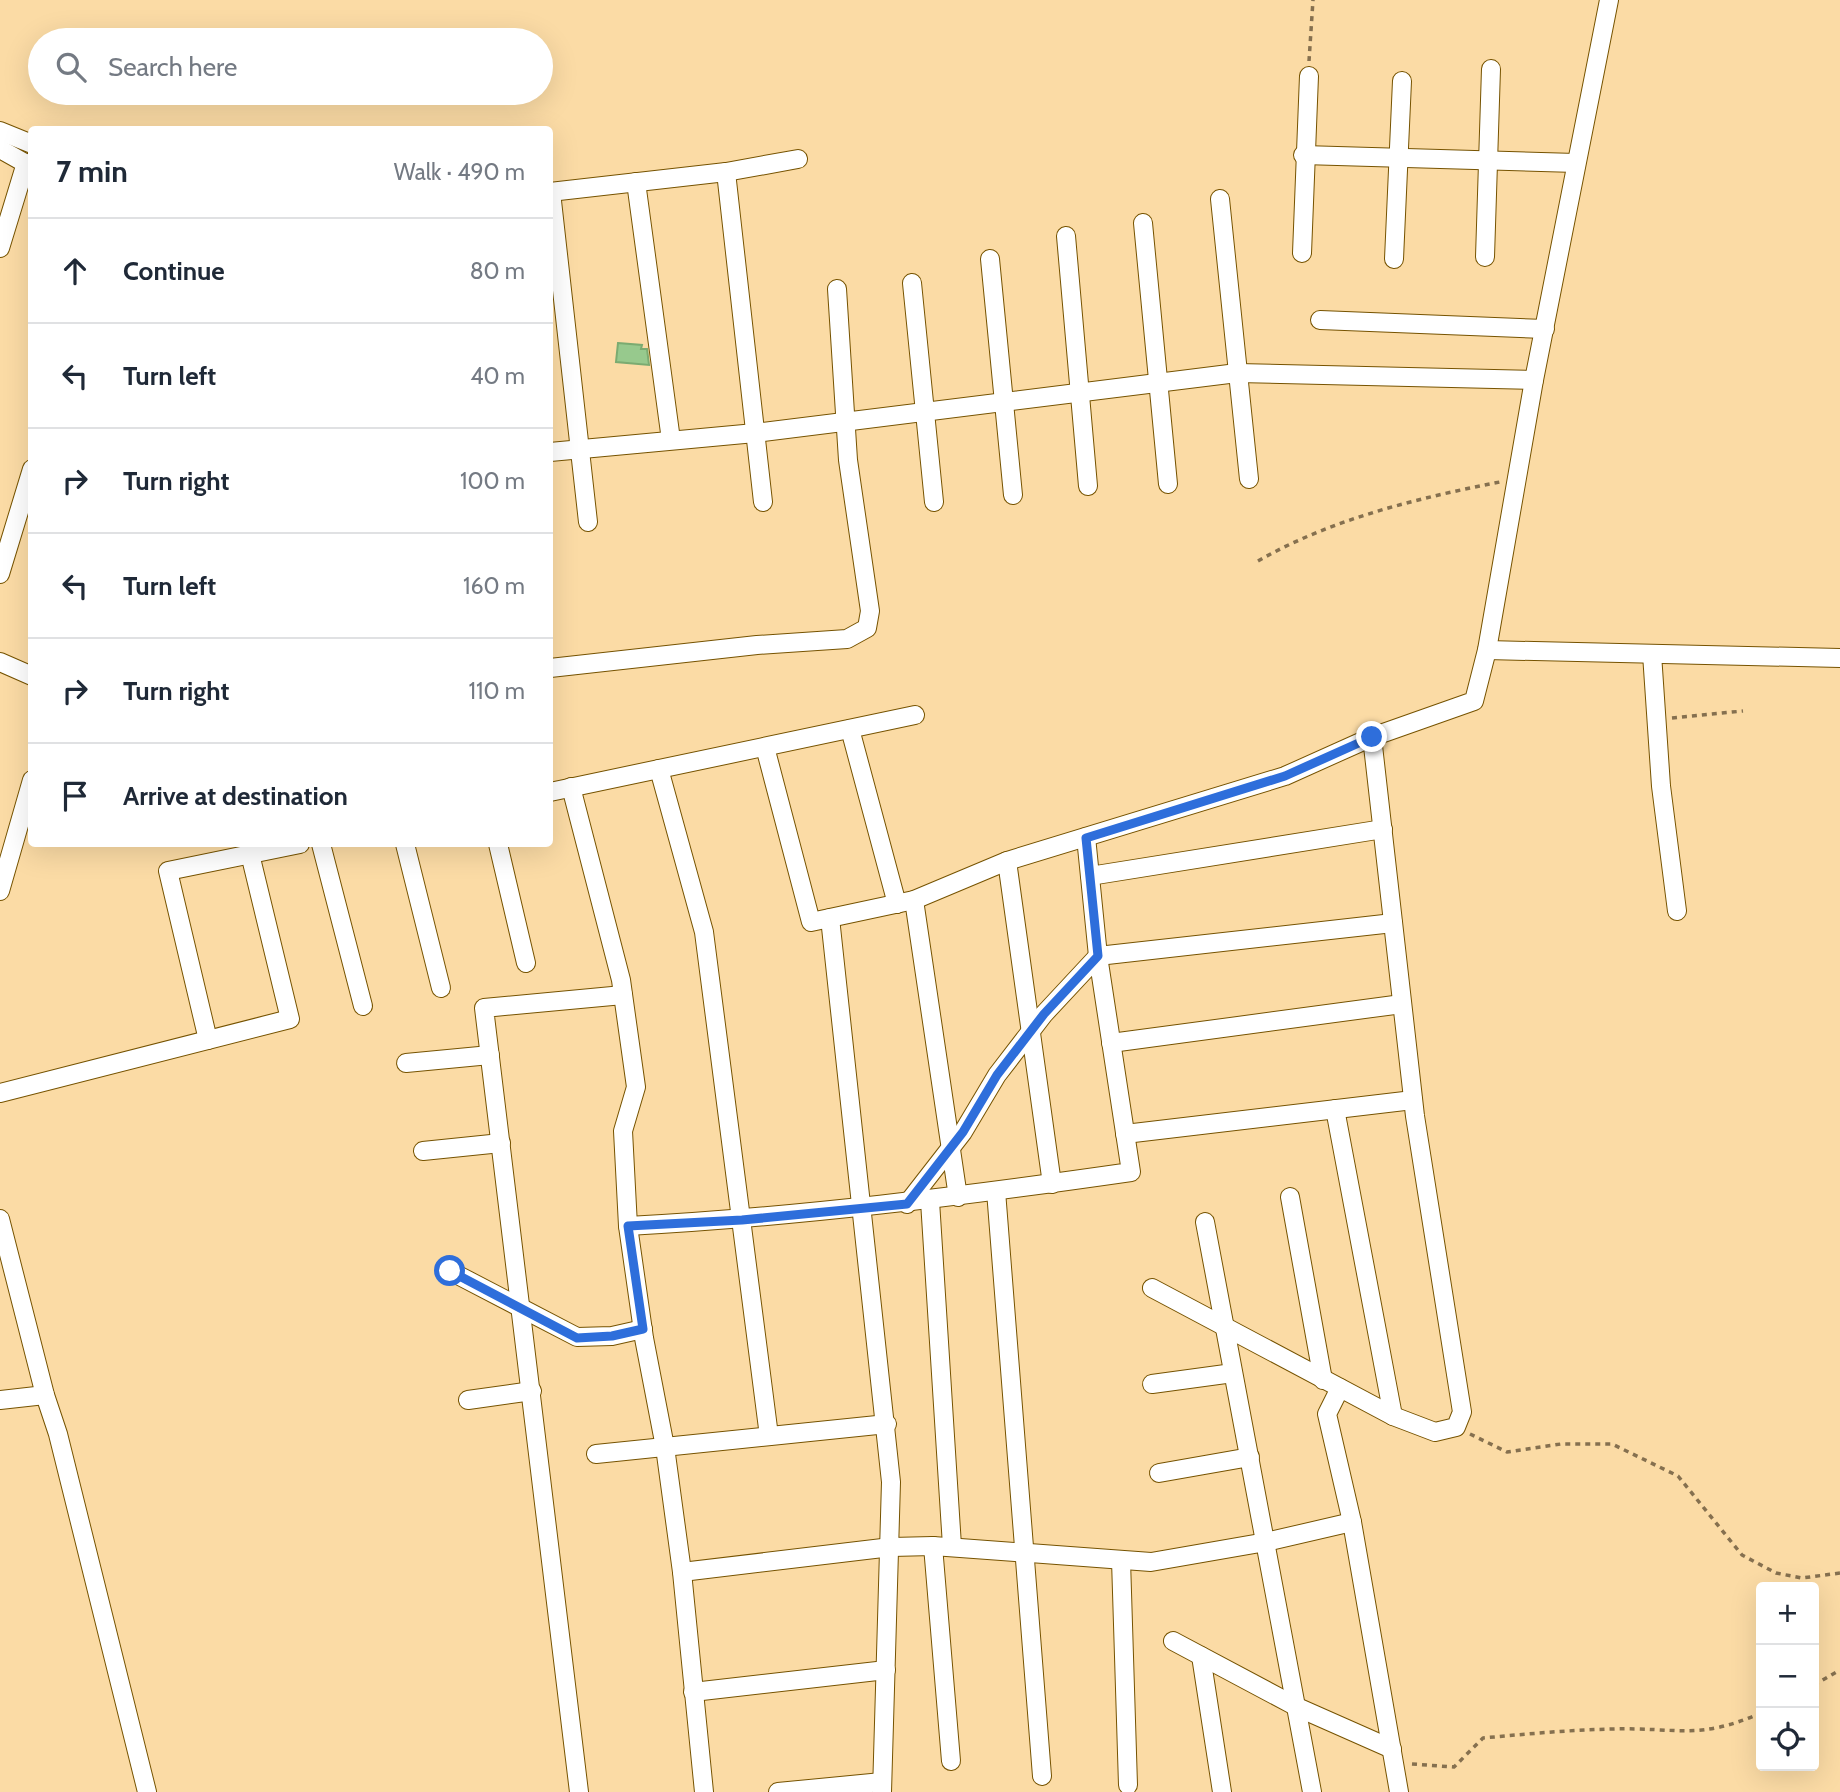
<!DOCTYPE html>
<html lang="en">
<head>
<meta charset="utf-8">
<style>
	body { margin:0; font-family:Cabin,sans-serif; background:#f6f6f7; color:#1f2937 }
	.controls { position:absolute; right:21px; bottom:21px; display:grid; overflow:hidden; border-radius:7px; box-shadow:0 7px 28px #0002 }
	.controls button { width:63px; height:63px; display:grid; place-items:center; padding:0; border:0; border-bottom:2px solid #e0e1e3; background:#fff; color:#1f2937; font:35px sans-serif }
	.stop { position:absolute; width:21px; height:21px; margin:-16px; border:5px solid #2e6edb; border-radius:50%; background:#fff }
	.stop.end { background:#2e6edb; border-color:#fff; box-shadow:0 2px 7px #0008 }
	.list { margin:0; padding:0; list-style:none }
	h2 { display:flex; justify-content:space-between; align-items:center; height:91px; margin:0; padding:0 28px; font-size:30px }
	h2 small { font-size:23px; font-weight:400; color:#747a83 }
	.list li { display:grid; grid-template-columns:46px 1fr auto; gap:21px; align-items:center; box-sizing:border-box; height:105px; padding:0 28px; border-top:2px solid #e0e1e3 }
	.list b { display:block; font-size:26px; white-space:nowrap }
	.list em { font-size:23px; font-style:normal; color:#747a83 }
	.icon { flex:none; width:38px; height:38px; fill:none; stroke:currentColor; stroke-width:2; stroke-linecap:round; stroke-linejoin:round }
	.map { position:relative; flex:none; width:1840px; height:1792px; overflow:hidden }
	.search { position:absolute; background:#fff; box-shadow:0 7px 28px #0002; left:28px; top:28px; width:525px; height:77px; display:flex; align-items:center; gap:18px; box-sizing:border-box; padding:0 24px; border-radius:38px; color:#747a83; font-size:26px }
	.panel { position:absolute; background:#fff; box-shadow:0 7px 28px #0002; left:28px; top:126px; width:525px; height:721px; border-radius:7px }
	.map>svg:first-child { display:block }
	.building { fill:#97c98d; stroke:#7bab71; stroke-width:2 }
	.lines { fill:none; stroke-linecap:round; stroke-linejoin:round }
	.minor-casing { stroke:#765300; stroke-width:20 }
	.path { stroke:#85704f; stroke-width:3.5; stroke-dasharray:5 5; stroke-linecap:butt }
	.minor { stroke:#fff; stroke-width:18 }
	.route { stroke:#2e6edb; stroke-width:9 }
</style>
</head>
<body>
<div class="map">
<svg width="1840" height="1792" viewBox="0 0 1840 1792">
	<rect width="100%" height="100%" fill="#fbdba5"/>
	<path class="building" d="M618 343 642 345 641 349H647L649 365 616 362Z"/>
	<g class="lines">
		<g class="minor-casing">
			<g id="minor">
				<path d="M0 131 32 144"/>
				<path d="M0 149 32 167"/>
				<path d="M1303 155 1576 163"/>
				<path d="M726 172 763 502"/>
				<path d="M636 182 671 440"/>
				<path d="M550 192 726 172 798 159"/>
				<path d="M551 192 588 522"/>
				<path d="M1220 199 1249 479"/>
				<path d="M1143 223 1168 484"/>
				<path d="M1066 236 1088 486"/>
				<path d="M0 248 26 163"/>
				<path d="M1302 253 1309 76"/>
				<path d="M1485 257 1491 69"/>
				<path d="M990 259 1013 495"/>
				<path d="M1394 259 1402 81"/>
				<path d="M912 283 934 502"/>
				<path d="M1320 320 1545 329"/>
				<path d="M550 452 755 433 1237 373 1534 380"/>
				<path d="M0 574 32 469"/>
				<path d="M1487 650 1840 658"/>
				<path d="M1652 654 1661 786 1677 911"/>
				<path d="M0 662 32 676"/>
				<path d="M550 668 757 645 847 639 867 628 870 611 848 460 837 289"/>
				<path d="M850 729 897 904"/>
				<path d="M765 747 811 922 914 900 1007 861 1285 776 1372 737 1474 701 1487 650 1534 380 1609 0"/>
				<path d="M659 769 704 932 769 1436"/>
				<path d="M571 787 621 980 636 1087 623 1131 628 1226 644 1338 665 1447 682 1572 704 1792"/>
				<path d="M550 792 915 715"/>
				<path d="M321 844 363 1006"/>
				<path d="M405 844 441 988"/>
				<path d="M498 844 526 963"/>
				<path d="M1007 861 1052 1184"/>
				<path d="M1090 876 1383 829"/>
				<path d="M0 891 32 780"/>
				<path d="M914 900 958 1197"/>
				<path d="M830 918 891 1482 882 1792"/>
				<path d="M208 1040 168 871 300 844"/>
				<path d="M1111 1043 1402 1004"/>
				<path d="M406 1063 490 1055"/>
				<path d="M0 1093 290 1019 250 854"/>
				<path d="M1335 1109 1393 1416"/>
				<path d="M1125 1134 1413 1100"/>
				<path d="M423 1151 501 1143"/>
				<path d="M996 1191 1042 1776"/>
				<path d="M1290 1197 1323 1380"/>
				<path d="M930 1201 952 1546"/>
				<path d="M907 1204 963 1132 997 1075 1044 1014 1098 956 1393 923"/>
				<path d="M0 1219 45 1395 58 1434 147 1792"/>
				<path d="M1205 1222 1312 1792"/>
				<path d="M628 1226C797 1217 964 1196 1131 1172L1098 956 1086 837"/>
				<path d="M450 1271 577 1337 612 1336 643 1329"/>
				<path d="M1152 1288 1393 1416 1435 1432 1456 1427 1462 1412 1415 1116 1372 737"/>
				<path d="M1152 1384 1233 1373"/>
				<path d="M1340 1388 1327 1414 1352 1522 1399 1792"/>
				<path d="M0 1400 45 1395"/>
				<path d="M468 1400 532 1391"/>
				<path d="M596 1454 887 1424"/>
				<path d="M1159 1473 1250 1457"/>
				<path d="M933 1546 951 1761"/>
				<path d="M1121 1560 1128 1785"/>
				<path d="M682 1572 891 1547 933 1546 1151 1562 1266 1542 1352 1522"/>
				<path d="M1173 1641 1297 1707 1392 1749"/>
				<path d="M1201 1656 1222 1792"/>
				<path d="M693 1692 886 1670"/>
				<path d="M579 1792 484 1008 623 995"/>
				<path d="M778 1792 882 1782"/>
			</g>
		</g>
		<g class="path">
			<path d="M1309 61 1313 0"/>
			<path d="M1258 561C1331 519 1418 498 1500 482"/>
			<path d="M1672 718 1743 711"/>
			<path d="M1470 1434 1507 1452 1561 1444H1612L1678 1476 1742 1555 1776 1573 1802 1578 1840 1573"/>
			<path d="M1814 1685 1840 1670"/>
			<path d="M1412 1764 1454 1767 1483 1738C1526 1734 1569 1730 1613 1729 1677 1727 1697 1741 1761 1713"/>
		</g>
		<use href="#minor" class="minor"/>
	</g>
	<g class="lines">
		<path class="route" d="M450 1271 577 1338 612 1336 643 1329 628 1226 742 1220 907 1204 963 1132 997 1075 1044 1014 1098 956 1086 838 1285 776 1372 737"/>
	</g>
</svg>
<div class="controls">
<button>+</button>
<button>−</button>
<button><svg class="icon" aria-label="locate" viewBox="0 0 24 24"><circle cx="12" cy="12" r="6"/><path d="M12 2v4M12 18v4M2 12h4M18 12h4"/></svg></button>
</div>
<div class="stop" style="left:450px;top:1271px"></div>
<div class="stop end" style="left:1372px;top:737px"></div>
<div class="search"><svg class="icon" aria-label="search" viewBox="0 0 24 24"><circle cx="10" cy="10" r="6"/><path d="M15 15l6 6"/></svg>Search here</div>
<section class="panel">
<h2>7 min<small>Walk · 490 m</small></h2>
<ul class="list">
<li><svg class="icon" aria-label="ahead" viewBox="0 0 24 24"><path d="M12 20V5M6 11l6-6 6 6"/></svg><div><b>Continue</b></div><em>80 m</em></li>
<li><svg class="icon" aria-label="left" viewBox="0 0 24 24"><path d="M17 20v-9H6M10 6l-5 5 5 5"/></svg><div><b>Turn left</b></div><em>40 m</em></li>
<li><svg class="icon" aria-label="right" viewBox="0 0 24 24"><path d="M7 20v-9h11M14 6l5 5-5 5"/></svg><div><b>Turn right</b></div><em>100 m</em></li>
<li><svg class="icon" aria-label="left" viewBox="0 0 24 24"><path d="M17 20v-9H6M10 6l-5 5 5 5"/></svg><div><b>Turn left</b></div><em>160 m</em></li>
<li><svg class="icon" aria-label="right" viewBox="0 0 24 24"><path d="M7 20v-9h11M14 6l5 5-5 5"/></svg><div><b>Turn right</b></div><em>110 m</em></li>
<li><svg class="icon" aria-label="arrive" viewBox="0 0 24 24"><path d="M6 21V4h12l-3 4 3 4H6"/></svg><div><b>Arrive at destination</b></div></li>
</ul>
</section>
</div>
</body>
</html>
